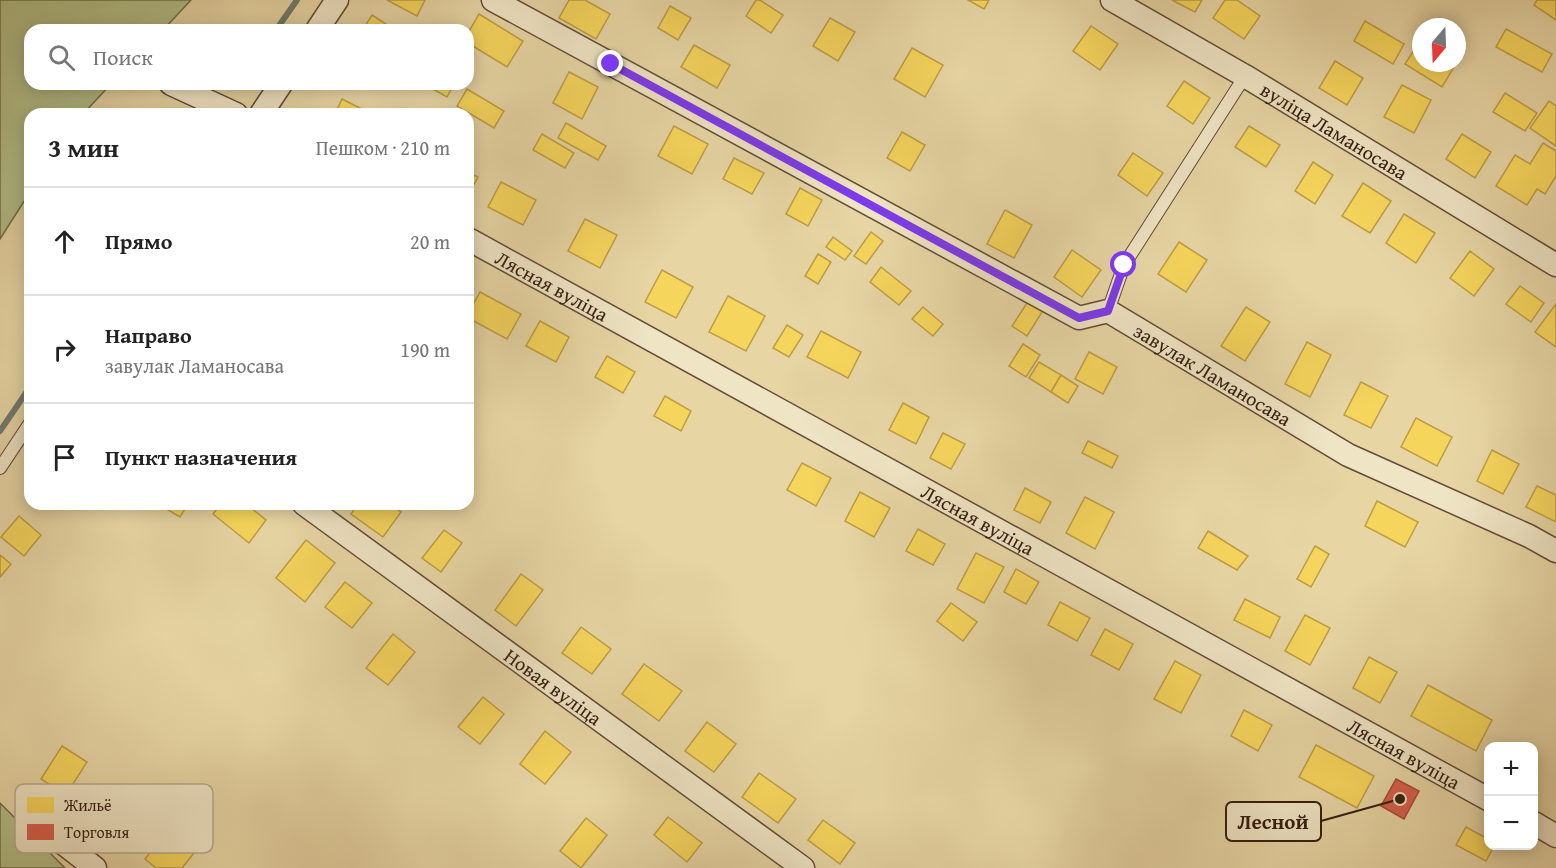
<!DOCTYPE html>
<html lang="ru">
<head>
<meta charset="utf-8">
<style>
	body { margin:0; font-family:"Gentium Book Plus",serif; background:#f6f6f6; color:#222 }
	.controls { position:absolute; right:18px; bottom:18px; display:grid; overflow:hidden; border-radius:12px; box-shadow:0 3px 15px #0003 }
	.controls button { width:54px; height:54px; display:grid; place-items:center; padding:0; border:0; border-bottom:2px solid #e0e0e0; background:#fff; color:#222; font:30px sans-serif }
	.compass { position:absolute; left:1412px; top:18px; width:54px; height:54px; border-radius:50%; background:#fff; box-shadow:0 3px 15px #0003; rotate:199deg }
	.stop { position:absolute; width:18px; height:18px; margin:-14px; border:4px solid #7c3aed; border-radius:50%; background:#fff }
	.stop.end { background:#7c3aed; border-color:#fff; box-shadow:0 2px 6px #0008 }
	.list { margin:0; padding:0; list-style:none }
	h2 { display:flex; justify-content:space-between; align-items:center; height:78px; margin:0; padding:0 24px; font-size:26px }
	h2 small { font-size:20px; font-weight:400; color:#767676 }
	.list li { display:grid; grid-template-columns:39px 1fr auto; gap:18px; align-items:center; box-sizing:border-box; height:108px; padding:0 24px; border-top:2px solid #e0e0e0 }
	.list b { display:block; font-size:22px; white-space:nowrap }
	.list p { margin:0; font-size:20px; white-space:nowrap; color:#767676 }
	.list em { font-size:20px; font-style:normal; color:#767676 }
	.icon { flex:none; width:33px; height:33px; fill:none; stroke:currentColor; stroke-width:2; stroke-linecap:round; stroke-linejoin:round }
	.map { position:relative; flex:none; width:1556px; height:868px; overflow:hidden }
	.search { position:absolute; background:#fff; box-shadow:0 3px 15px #0003; left:24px; top:24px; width:450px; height:66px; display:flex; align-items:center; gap:15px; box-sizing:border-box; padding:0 21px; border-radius:18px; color:#767676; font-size:22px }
	.panel { position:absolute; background:#fff; box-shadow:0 3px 15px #0003; left:24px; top:108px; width:450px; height:402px; border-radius:18px }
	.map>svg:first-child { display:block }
	.green { fill:#b2be88; stroke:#746e4c; stroke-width:1.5 }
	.homes { fill:#f6d55c; stroke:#bc9e45; stroke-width:1.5 }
	.shops { fill:#d6604d; stroke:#a64c3b; stroke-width:1.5 }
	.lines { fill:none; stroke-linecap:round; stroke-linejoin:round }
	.stream { stroke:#707b6e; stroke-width:6 }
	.service-casing { stroke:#624c35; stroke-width:14 }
	.minor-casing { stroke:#624c35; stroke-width:25 }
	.service { stroke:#efe4c4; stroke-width:12 }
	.minor { stroke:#efe4c4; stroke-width:22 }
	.route { stroke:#7c3aed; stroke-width:8 }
	.labels { text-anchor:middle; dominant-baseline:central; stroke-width:6; stroke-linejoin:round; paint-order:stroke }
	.street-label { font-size:20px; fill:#351f10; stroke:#efe4c4 }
	.key { fill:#efe4c4; stroke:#b7a98e; stroke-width:1.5 }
	.key-label { font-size:16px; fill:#351f10 }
	.leader { fill:none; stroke:#351f10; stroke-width:2 }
	.callout-dot { fill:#351f10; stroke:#efe4c4; stroke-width:2 }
	.callout { fill:#efe4c4; stroke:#351f10; stroke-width:2 }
	.callout-label { font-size:21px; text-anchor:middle; font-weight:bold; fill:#351f10 }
</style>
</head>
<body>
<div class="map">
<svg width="1556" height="868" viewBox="0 0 1556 868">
	<rect width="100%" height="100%" fill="#e7d5a4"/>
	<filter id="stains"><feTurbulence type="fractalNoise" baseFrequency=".00333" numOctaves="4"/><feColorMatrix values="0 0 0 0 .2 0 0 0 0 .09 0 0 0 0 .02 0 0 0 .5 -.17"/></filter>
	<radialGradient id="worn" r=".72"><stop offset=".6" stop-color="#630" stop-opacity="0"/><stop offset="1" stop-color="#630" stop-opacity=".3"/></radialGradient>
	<g class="green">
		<path d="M0 0H191L163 30H30V84H111L83 114H30V192L0 239Z"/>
		<path d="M0 803 65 868H0Z"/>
	</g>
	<g class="homes">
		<path d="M387 0H425L417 16Z"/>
		<path d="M569 0H585L610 14 596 39 559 18Z"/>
		<path d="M756 0H760L783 15 771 33 746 16Z"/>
		<path d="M968 0H989L984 9Z"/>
		<path d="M1172 0H1202L1195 12Z"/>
		<path d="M1225 0H1237L1260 16 1244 39 1213 18Z"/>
		<path d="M1537 0H1556V20L1534 5Z"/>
		<path d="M670 6 691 18 678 40 658 28Z"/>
		<path d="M479 14 523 41 507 67 468 43V33Z"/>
		<path d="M372 15 395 30H371L365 26Z"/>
		<path d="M830 18 855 32 838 61 813 46Z"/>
		<path d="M1365 21 1404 44 1393 64 1354 41Z"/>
		<path d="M1091 26 1118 44 1100 70 1073 51Z"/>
		<path d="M1506 29 1552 54 1542 72 1496 47Z"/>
		<path d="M1418 44 1421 46V63H1448L1454 67 1442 87 1405 64Z"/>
		<path d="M694 45 730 65 717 88 681 67Z"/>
		<path d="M912 48 943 65 925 97 894 79Z"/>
		<path d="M1335 61 1363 78 1347 105 1319 88Z"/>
		<path d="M569 72 598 87 582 119 553 103Z"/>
		<path d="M1184 81 1210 98 1193 124 1167 106Z"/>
		<path d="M424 84H454L447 97Z"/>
		<path d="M1402 85 1431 100 1414 133 1384 117Z"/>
		<path d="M467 89 504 111 494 128 457 106Z"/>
		<path d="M1505 93 1537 113 1525 131 1493 112Z"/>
		<path d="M342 99 368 112 367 114H335Z"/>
		<path d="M1549 101 1556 106V146L1530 128Z"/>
		<path d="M566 123 606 146 598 160 558 138Z"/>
		<path d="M674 126 708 144 692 174 658 156Z"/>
		<path d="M1249 126 1280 145 1266 167 1235 147Z"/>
		<path d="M902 132 925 145 910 171 887 158Z"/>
		<path d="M542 134 574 153 565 168 533 150Z"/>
		<path d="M1462 134 1491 152 1475 178 1446 159Z"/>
		<path d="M1543 143 1556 151V176L1545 194 1537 189 1527 205 1496 186 1515 155 1530 164Z"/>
		<path d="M1133 153 1163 173 1147 196 1118 175Z"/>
		<path d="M734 158 764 173 752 194 723 179Z"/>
		<path d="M1313 162 1333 175 1315 204 1295 191Z"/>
		<path d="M468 172 478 177 468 195Z"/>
		<path d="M501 182 536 200 523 225 488 207Z"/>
		<path d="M1363 183 1391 201 1370 233 1342 216Z"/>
		<path d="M800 188 822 200 808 226 786 214Z"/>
		<path d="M1005 210 1032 225 1014 258 987 244Z"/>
		<path d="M1404 214 1435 233 1416 263 1386 243Z"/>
		<path d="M585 219 617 235 600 268 568 251Z"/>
		<path d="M871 232 883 241 866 264 854 256Z"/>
		<path d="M833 237 852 251 845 260 826 247Z"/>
		<path d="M1179 242 1207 260 1186 292 1158 274Z"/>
		<path d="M1072 250 1101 270 1082 297 1054 277Z"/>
		<path d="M1470 251 1494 269 1474 296 1450 278Z"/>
		<path d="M818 254 831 262 818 284 805 276Z"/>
		<path d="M881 267 911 291 899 305 870 282Z"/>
		<path d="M662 270 693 287 676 318 645 302Z"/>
		<path d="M1520 286 1544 303 1531 322 1506 304Z"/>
		<path d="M480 292 521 314 507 339 468 318V314Z"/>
		<path d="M728 296 765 316 746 351 709 332Z"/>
		<path d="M1029 300 1044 309 1027 336 1012 326Z"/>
		<path d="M1556 304V347L1535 332Z"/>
		<path d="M923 307 943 324 933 336 912 319Z"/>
		<path d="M1246 307 1270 322 1245 361 1221 346Z"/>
		<path d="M540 321 569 337 556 362 526 346Z"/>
		<path d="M787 325 803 335 789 357 773 348Z"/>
		<path d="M821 331 861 352 848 378 807 357Z"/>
		<path d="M1307 342 1331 355 1310 397 1285 384Z"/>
		<path d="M1023 344 1040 355 1026 377 1009 366Z"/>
		<path d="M1089 352 1117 367 1103 394 1075 379Z"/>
		<path d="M607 356 635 372 623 393 595 377Z"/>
		<path d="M1039 362 1061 375 1051 392 1029 378Z"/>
		<path d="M1061 375 1078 386 1068 403 1051 392Z"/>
		<path d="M1361 382 1388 396 1371 428 1344 415Z"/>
		<path d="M665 396 691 411 681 431 654 416Z"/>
		<path d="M903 403 929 417 916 444 889 430Z"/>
		<path d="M1416 418 1452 437 1437 466 1401 447Z"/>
		<path d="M943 433 965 444 951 469 930 458Z"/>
		<path d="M1088 441 1118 456 1112 468 1082 453Z"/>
		<path d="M1492 450 1519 464 1503 494 1477 481Z"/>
		<path d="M802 463 831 478 816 506 787 490Z"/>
		<path d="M1537 486 1556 495V522L1526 507Z"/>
		<path d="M1025 488 1051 502 1040 523 1014 510Z"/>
		<path d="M860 492 890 508 874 537 845 521Z"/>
		<path d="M1085 497 1114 512 1095 549 1066 533Z"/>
		<path d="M1377 501 1418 522 1405 547 1365 526Z"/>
		<path d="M158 504H188L180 517Z"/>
		<path d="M221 504H246L266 520 249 543 213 514Z"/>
		<path d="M358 504H390L401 512 383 537 351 514Z"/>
		<path d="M19 516 41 535 24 556 1 537Z"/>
		<path d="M918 529 945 544 933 565 906 551Z"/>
		<path d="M444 530 462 543 441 572 422 558Z"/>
		<path d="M1208 531 1248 556 1237 570 1198 548Z"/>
		<path d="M306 540 335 563 305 602 276 578Z"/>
		<path d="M1315 546 1329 554 1311 587 1297 579Z"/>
		<path d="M976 553 1004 567 984 603 957 589Z"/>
		<path d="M0 555 11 564 0 577Z"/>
		<path d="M1016 569 1039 582 1026 604 1004 592Z"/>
		<path d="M521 574 543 590 516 626 495 610Z"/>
		<path d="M345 582 372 603 352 628 325 607Z"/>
		<path d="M1245 599 1280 617 1270 638 1234 620Z"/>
		<path d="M1060 602 1090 618 1077 641 1048 625Z"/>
		<path d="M951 603 977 622 963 641 937 621Z"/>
		<path d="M1305 615 1330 628 1310 665 1285 651Z"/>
		<path d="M581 627 611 649 592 674 562 653Z"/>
		<path d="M1105 629 1133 644 1119 670 1091 655Z"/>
		<path d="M393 634 415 652 388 685 366 668Z"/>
		<path d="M1369 657 1397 672 1380 703 1353 688Z"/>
		<path d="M1175 661 1201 675 1181 713 1154 699Z"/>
		<path d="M644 664 682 691 659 721 622 694Z"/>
		<path d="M1428 685 1492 720 1476 751 1411 716Z"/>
		<path d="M483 697 504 714 480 744 458 727Z"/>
		<path d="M1244 710 1272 725 1258 751 1231 736Z"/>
		<path d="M707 722 736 744 714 772 685 751Z"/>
		<path d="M545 731 571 752 545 784 520 764Z"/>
		<path d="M1316 745 1374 776 1357 808 1299 777Z"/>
		<path d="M62 746 87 762 66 795 41 779Z"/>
		<path d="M759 773 796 799 778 823 742 797Z"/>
		<path d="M668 817 702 843 687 862 654 835Z"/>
		<path d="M586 818 607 835 581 868 560 851Z"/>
		<path d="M823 820 855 843 840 864 808 840Z"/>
		<path d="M171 826 198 848 182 868H156L145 859Z"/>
		<path d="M1466 827 1488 839V846H1494L1486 861 1456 845Z"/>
	</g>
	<path class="shops" d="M1396 779 1419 791 1404 819 1381 806Z"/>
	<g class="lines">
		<g class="stream">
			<path d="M276 30 297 0"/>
			<path d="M236 87 239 84"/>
			<path d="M0 431 30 387"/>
		</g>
		<g class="service-casing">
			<g id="service">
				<path d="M1108 311 1124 265 1245 76"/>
				<path d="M0 468 30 423"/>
			</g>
		</g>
		<g class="minor-casing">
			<g id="minor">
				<path id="s1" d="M493 0 1079 318 1108 311 1348 455 1529 536 1556 551"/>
				<path id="s2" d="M1112 0 1245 76 1556 265"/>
				<path d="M317 30 337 0"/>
				<path d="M171 84 236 114"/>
				<path d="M261 114 281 84"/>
				<path id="s3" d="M468 239 1488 799"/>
				<path id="s4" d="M304 504 803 868"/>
				<path d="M1534 823 1556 836"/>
				<path d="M46 830 95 868"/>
			</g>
		</g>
		<use href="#service" class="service"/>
		<use href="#minor" class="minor"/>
	</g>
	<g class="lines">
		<path class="route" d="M611 64 1079 318 1108 311 1124 265"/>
	</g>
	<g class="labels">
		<g class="street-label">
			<text stroke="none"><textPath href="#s2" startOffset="258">вуліца Ламаносава</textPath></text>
			<text stroke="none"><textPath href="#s3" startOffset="96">Лясная вуліца</textPath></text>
			<text stroke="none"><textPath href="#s1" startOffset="819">завулак Ламаносава</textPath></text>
			<text stroke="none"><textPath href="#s3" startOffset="582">Лясная вуліца</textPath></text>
			<text stroke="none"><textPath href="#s4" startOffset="309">Новая вуліца</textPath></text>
			<text stroke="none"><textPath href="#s3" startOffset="1068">Лясная вуліца</textPath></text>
		</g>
	</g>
	<rect x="15" y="784" width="198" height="69" rx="9" class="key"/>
	<rect x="27" y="797" width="27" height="16" fill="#f6d55c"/>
	<rect x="27" y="824" width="27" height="16" fill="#d6604d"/>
	<g class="key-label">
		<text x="64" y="811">Жильё</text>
		<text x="64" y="838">Торговля</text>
	</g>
	<path class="leader" d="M1400 799L1321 821"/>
	<circle class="callout-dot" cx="1400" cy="799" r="6"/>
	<rect class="callout" x="1226" y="802" width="95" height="39" rx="6"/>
	<g class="callout-label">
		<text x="1273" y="829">Лесной</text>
	</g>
	<rect width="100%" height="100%" filter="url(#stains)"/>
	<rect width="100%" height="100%" fill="url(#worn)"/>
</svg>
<div class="controls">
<button>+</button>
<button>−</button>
</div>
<svg class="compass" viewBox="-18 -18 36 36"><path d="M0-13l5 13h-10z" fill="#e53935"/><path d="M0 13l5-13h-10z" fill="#767676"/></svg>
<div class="stop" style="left:1124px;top:265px"></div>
<div class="stop end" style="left:611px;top:64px"></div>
<div class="search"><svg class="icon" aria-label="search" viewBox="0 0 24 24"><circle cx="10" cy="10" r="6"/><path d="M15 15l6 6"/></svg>Поиск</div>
<section class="panel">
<h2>3 мин<small>Пешком · 210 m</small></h2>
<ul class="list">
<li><svg class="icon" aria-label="ahead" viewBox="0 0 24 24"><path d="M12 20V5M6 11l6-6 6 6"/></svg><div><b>Прямо</b></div><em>20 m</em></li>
<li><svg class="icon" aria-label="right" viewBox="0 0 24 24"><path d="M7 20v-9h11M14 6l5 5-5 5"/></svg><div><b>Направо</b><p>завулак Ламаносава</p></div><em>190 m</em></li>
<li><svg class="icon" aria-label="arrive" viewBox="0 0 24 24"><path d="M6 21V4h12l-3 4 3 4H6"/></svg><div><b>Пункт назначения</b></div></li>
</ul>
</section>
</div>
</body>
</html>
